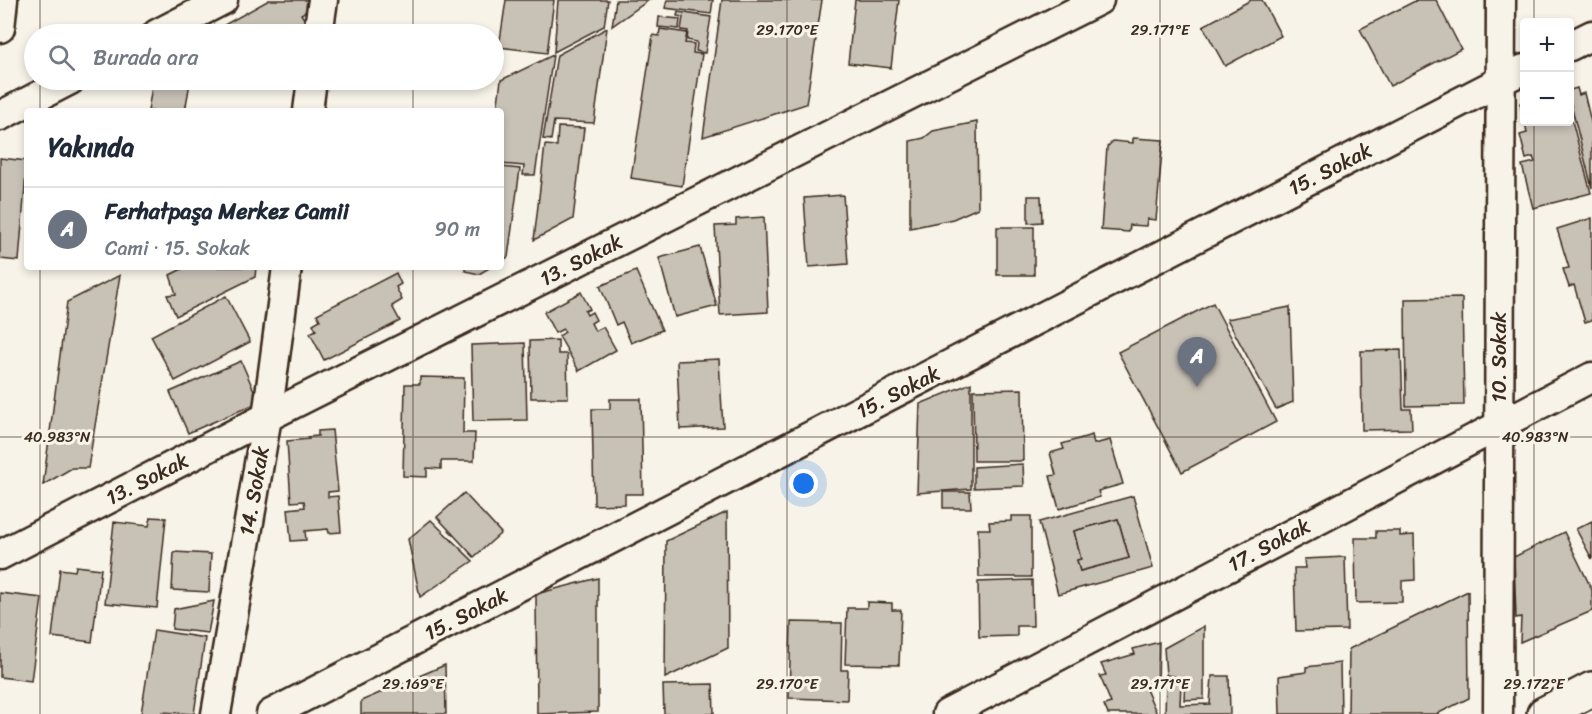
<!DOCTYPE html>
<html lang="tr">
<head>
<meta charset="utf-8">
<style>
	body { margin:0; font-family:Sriracha,sans-serif; background:#f6f6f7; color:#1f2937 }
	.controls { position:absolute; right:18px; top:18px; display:grid; overflow:hidden; border-radius:6px; box-shadow:0 3px 9px #0003 }
	.controls button { width:54px; height:54px; display:grid; place-items:center; padding:0; border:0; border-bottom:2px solid #e0e1e3; background:#fff; color:#1f2937; font:30px sans-serif }
	.you { position:absolute; left:804px; top:484px; width:21px; height:21px; margin:-15px; border:4px solid #fff; border-radius:50%; background:#1a73e8; box-shadow:0 0 0 9px #1a73e833 }
	.badge { display:grid; place-items:center; width:39px; height:39px; border-radius:50%; background:#c8321e; color:#fff; font-size:20px; font-weight:700 }
	.pin { position:absolute; translate:-50% -50px; filter:drop-shadow(0 2px 3px #0008) }
	.pin::after { content:''; position:absolute; top:32px; width:21px; height:18px; background:inherit; clip-path:polygon(0 0,100% 0,50% 100%) }
	.list { margin:0; padding:0; list-style:none }
	h2 { display:flex; justify-content:space-between; align-items:center; height:78px; margin:0; padding:0 24px; font-size:26px }
	h2 small { font-size:20px; font-weight:400; color:#747a83 }
	.list li { display:grid; grid-template-columns:39px 1fr auto; gap:18px; align-items:center; box-sizing:border-box; height:84px; padding:0 24px; border-top:2px solid #e0e1e3 }
	.list b { display:block; font-size:22px; white-space:nowrap }
	.list p { margin:0; font-size:20px; white-space:nowrap; color:#747a83 }
	.list em { font-size:20px; font-style:normal; color:#747a83 }
	.icon { flex:none; width:33px; height:33px; fill:none; stroke:currentColor; stroke-width:2; stroke-linecap:round; stroke-linejoin:round }
	.map { position:relative; flex:none; width:1592px; height:714px; overflow:hidden }
	.search { position:absolute; background:#fff; box-shadow:0 3px 9px #0003; left:24px; top:24px; width:480px; height:66px; display:flex; align-items:center; gap:15px; box-sizing:border-box; padding:0 21px; border-radius:33px; color:#747a83; font-size:22px }
	.panel { position:absolute; background:#fff; box-shadow:0 3px 9px #0003; left:24px; top:108px; width:480px; height:162px; border-radius:6px }
	.map>svg:first-child { display:block }
	.building { fill:#c8c1b6; stroke:#3b2a1e; stroke-width:1.5; fill-rule:evenodd }
	.lines { fill:none; stroke-linecap:round; stroke-linejoin:round }
	.minor-casing { stroke:#3b2a1e; stroke-width:33 }
	.tertiary-casing { stroke:#3b2a1e; stroke-width:38 }
	.minor { stroke:#f7f3e8; stroke-width:28 }
	.tertiary { stroke:#f7f3e8; stroke-width:33 }
	.ticks { fill:none; stroke:#3b2a1e; stroke-width:1.5; stroke-opacity:0.45 }
	.labels { text-anchor:middle; dominant-baseline:central; stroke-width:6; stroke-linejoin:round; paint-order:stroke }
	.street-label { font-size:21px; fill:#3b2a1e; stroke:#f7f3e8 }
	.ticks-label { font-size:15px; text-anchor:middle; fill:#3b2a1e; stroke:#f7f3e8; stroke-width:6; stroke-linejoin:round; paint-order:stroke }
</style>
</head>
<body>
<div class="map">
<svg width="1592" height="714" viewBox="0 0 1592 714">
	<rect width="100%" height="100%" fill="#f7f3e8"/>
	<filter id="ink" filterUnits="userSpaceOnUse"><feTurbulence type="fractalNoise" baseFrequency=".0167" numOctaves="2"/><feDisplacementMap in="SourceGraphic" scale="12" xChannelSelector="R" yChannelSelector="G"/><feConvolveMatrix kernelMatrix="1 2 1 2 8 2 1 2 1" color-interpolation-filters="sRGB"/></filter>
	<g filter="url(#ink)">
		<g class="building">
			<path d="M269 0H314L317 5 301 14 306 22 301 24 307 34 210 33Z"/>
			<path d="M506 0H554L547 53 499 47Z"/>
			<path d="M558 0H608L604 26 554 52Z"/>
			<path d="M616 0H649L612 26Z"/>
			<path d="M667 0H713L711 14 665 8Z"/>
			<path d="M722 0H822L806 104 703 137Z"/>
			<path d="M855 0H899L891 68 848 63Z"/>
			<path d="M1251 0H1262L1281 36 1225 66 1203 26Z"/>
			<path d="M1417 0H1436L1461 49 1390 86 1360 29Z"/>
			<path d="M678 12 711 17 705 53 696 51 697 42 687 40 688 31 681 30 683 17 677 16Z"/>
			<path d="M659 17 680 19 679 29 658 27Z"/>
			<path d="M607 28 594 123 554 121 551 140 543 139 557 55Z"/>
			<path d="M660 29 687 33 685 43 694 44 693 53 702 54 682 186 631 178 653 35 659 36Z"/>
			<path d="M553 55 535 175H523L524 166 501 164V111H497L501 80Z"/>
			<path d="M153 80 190 83 185 111H148Z"/>
			<path d="M1577 88 1579 95 1584 93 1592 126V188L1570 101V90Z"/>
			<path d="M1524 102V121L1520 103Z"/>
			<path d="M1570 113 1591 193 1533 208 1522 165 1535 162 1533 157 1526 159 1520 135 1527 133 1525 122H1570Z"/>
			<path d="M977 122 978 208 953 219 910 228V141L924 138 933 131Z"/>
			<path d="M558 127 584 128 573 219 534 240 545 145 557 146Z"/>
			<path d="M1133 138 1163 140 1156 220 1147 219 1146 226 1130 225 1129 232 1101 230 1107 147 1113 141 1133 143Z"/>
			<path d="M0 158 27 161 19 261 0 259Z"/>
			<path d="M502 167 520 169 508 257 501 261Z"/>
			<path d="M843 195 848 264 809 267 804 198Z"/>
			<path d="M1028 196H1041L1042 222 1028 223Z"/>
			<path d="M764 217 768 312 720 315 715 226 736 225V219Z"/>
			<path d="M1592 218V320L1585 322 1574 285 1569 287 1563 269 1569 268 1557 229Z"/>
			<rect x="997" y="227" width="37" height="48"/>
			<path d="M700 247 717 306 675 317 659 258Z"/>
			<path d="M186 267H256L255 277 176 316 167 295 176 294 170 275Z"/>
			<path d="M465 267H491L479 274 465 271Z"/>
			<path d="M636 271 662 330 631 343 622 322 616 325 600 286Z"/>
			<path d="M396 273 401 284 396 287 402 300 392 306 400 321 324 360 310 333 316 330 313 324 320 320 317 314Z"/>
			<path d="M120 275 88 468H72L43 485 67 302Z"/>
			<path d="M581 292 590 309 585 311 587 315 592 312 596 320 591 323 595 331 603 327 616 350 579 371 559 336 565 332 563 329 555 333 544 312Z"/>
			<path d="M226 296 250 342 175 381 151 336Z"/>
			<path d="M1462 298 1464 405 1406 406 1405 299Z"/>
			<path d="M1213 303 1276 422 1182 472 1118 352Z"/>
			<path d="M1290 307 1293 402 1276 409 1227 319Z"/>
			<path d="M558 340V354H567L568 398H531L530 341Z"/>
			<path d="M525 343 527 420 473 421 471 345Z"/>
			<path d="M1401 350 1403 409H1411L1412 429 1362 430 1361 351Z"/>
			<path d="M719 359 723 427 680 429 677 361Z"/>
			<path d="M241 361 259 402 188 433 170 392Z"/>
			<path d="M420 377 464 378 463 433H475L474 461H441V469L427 468V477L403 476 405 384H420Z"/>
			<path d="M971 383V489L917 493 920 404Z"/>
			<path d="M1022 389 1023 461H974L973 390Z"/>
			<path d="M610 399H641L643 494H625V504L594 505 592 409H610Z"/>
			<path d="M332 430 338 491 328 492V497L338 496 341 532 329 533 328 529 305 531 306 540 291 541 288 509 305 507 304 501 291 502 287 441 309 439 308 437 318 436V431Z"/>
			<path d="M1092 435 1094 444 1110 440 1123 484 1098 491 1100 497 1059 509 1050 476 1056 475 1050 453 1064 449 1062 444Z"/>
			<path d="M1023 464 1024 486 974 488V467Z"/>
			<path d="M943 492H970L971 508H943Z"/>
			<path d="M464 493 501 533 474 557 437 517Z"/>
			<path d="M1133 496 1153 568 1058 594 1039 522ZM1118 519 1129 558 1080 571 1077 560 1081 559 1074 531Z"/>
			<path d="M727 512 728 648 665 678 666 541Z"/>
			<path d="M1011 516H1031V577H979L978 529H990L989 522 1011 521Z"/>
			<path d="M151 517 166 518 157 608 105 603 114 522 149 526Z"/>
			<path d="M1118 519 1129 558 1080 571 1077 560 1081 559 1074 531Z"/>
			<path d="M431 520 473 561 420 597 408 539Z"/>
			<path d="M1592 521V559L1576 529Z"/>
			<path d="M1376 531H1400V536L1414 535 1415 580 1402 581V602L1356 603 1355 538H1376Z"/>
			<path d="M1564 532 1592 590V611L1520 642 1521 617 1516 618 1514 557Z"/>
			<path d="M174 552 211 554 209 592 172 590Z"/>
			<path d="M1345 557 1347 630 1296 631 1294 568H1305L1304 559Z"/>
			<path d="M76 566 101 569 92 642 52 637 60 569 75 571Z"/>
			<path d="M598 578V712L537 714 536 594Z"/>
			<path d="M1032 580 1033 626H1017V636L979 637 978 582Z"/>
			<path d="M1468 591 1469 698 1437 714H1348L1349 649Z"/>
			<path d="M0 593 42 598 31 681 0 677Z"/>
			<path d="M214 601 208 633 172 629 174 609Z"/>
			<path d="M867 602 892 603V610H901L899 665 845 664 847 608H867Z"/>
			<path d="M791 622 842 623 841 670H848L847 700 789 698Z"/>
			<path d="M1204 626V699L1184 700 1185 678 1166 675 1164 648Z"/>
			<path d="M154 630 205 638 194 714 162 712V714H141Z"/>
			<path d="M1159 642 1158 685 1145 687 1157 714H1108L1104 705 1111 703 1100 676 1106 675 1101 664 1135 654 1133 649Z"/>
			<path d="M1340 663 1341 714H1280L1279 676 1306 672V667Z"/>
			<path d="M445 665 446 714H361V701Z"/>
			<path d="M1212 676H1229L1230 714H1165L1166 680 1181 683 1180 705 1210 704Z"/>
			<path d="M713 684 714 714H664L663 685Z"/>
		</g>
		<g class="lines">
			<g class="minor-casing">
				<g id="minor">
					<path d="M0 28 3 0"/>
					<path d="M157 34 223 0"/>
					<path d="M318 34 323 0"/>
					<path d="M1570 46 1592 35"/>
					<path d="M308 111 312 80"/>
					<path d="M0 116 70 80"/>
					<path d="M0 555 267 417 1099 0"/>
					<path d="M216 714 267 417 287 267"/>
					<path d="M271 714 1524 69"/>
					<path d="M947 714 1592 377"/>
					<path d="M1498 714 1501 0"/>
				</g>
			</g>
			<g class="tertiary-casing">
				<path id="tertiary" d="M1544 714 1592 689"/>
			</g>
			<use href="#minor" class="minor"/>
			<use href="#tertiary" class="tertiary"/>
		</g>
	</g>
	<path class="ticks" d="M40 0V34M413 0V34M787 0V714M1160 0V714M1534 0V22M40 80V111M413 80V111M1534 122V714M40 267V714M413 267V714M0 437H1592"/>
	<g class="labels">
		<g class="street-label">
			<text transform="translate(1330 169) rotate(-27)">15. Sokak</text>
			<text transform="translate(581 260) rotate(-27)">13. Sokak</text>
			<text transform="translate(1499 357) rotate(-90)">10. Sokak</text>
			<text transform="translate(898 392) rotate(-27)">15. Sokak</text>
			<text transform="translate(147 479) rotate(-27)">13. Sokak</text>
			<text transform="translate(254 491) rotate(-80)">14. Sokak</text>
			<text transform="translate(1269 545) rotate(-28)">17. Sokak</text>
			<text transform="translate(466 614) rotate(-27)">15. Sokak</text>
		</g>
	</g>
	<g class="ticks-label">
		<text x="787" y="35">29.170°E</text>
		<text x="1160" y="35">29.171°E</text>
		<text x="57" y="442">40.983°N</text>
		<text x="1535" y="442">40.983°N</text>
		<text x="413" y="689">29.169°E</text>
		<text x="787" y="689">29.170°E</text>
		<text x="1160" y="689">29.171°E</text>
		<text x="1534" y="689">29.172°E</text>
	</g>
</svg>
<div class="controls">
<button>+</button>
<button>−</button>
</div>
<div class="you"></div>
<div class="pin badge" style="left:1197px;top:387px;background:#6b7280">A</div>
<div class="search"><svg class="icon" aria-label="search" viewBox="0 0 24 24"><circle cx="10" cy="10" r="6"/><path d="M15 15l6 6"/></svg>Burada ara</div>
<section class="panel">
<h2>Yakında<small></small></h2>
<ul class="list">
<li><span class="badge" style="background:#6b7280">A</span><div><b>Ferhatpaşa Merkez Camii</b><p>Cami · 15. Sokak</p></div><em>90 m</em></li>
</ul>
</section>
</div>
</body>
</html>
